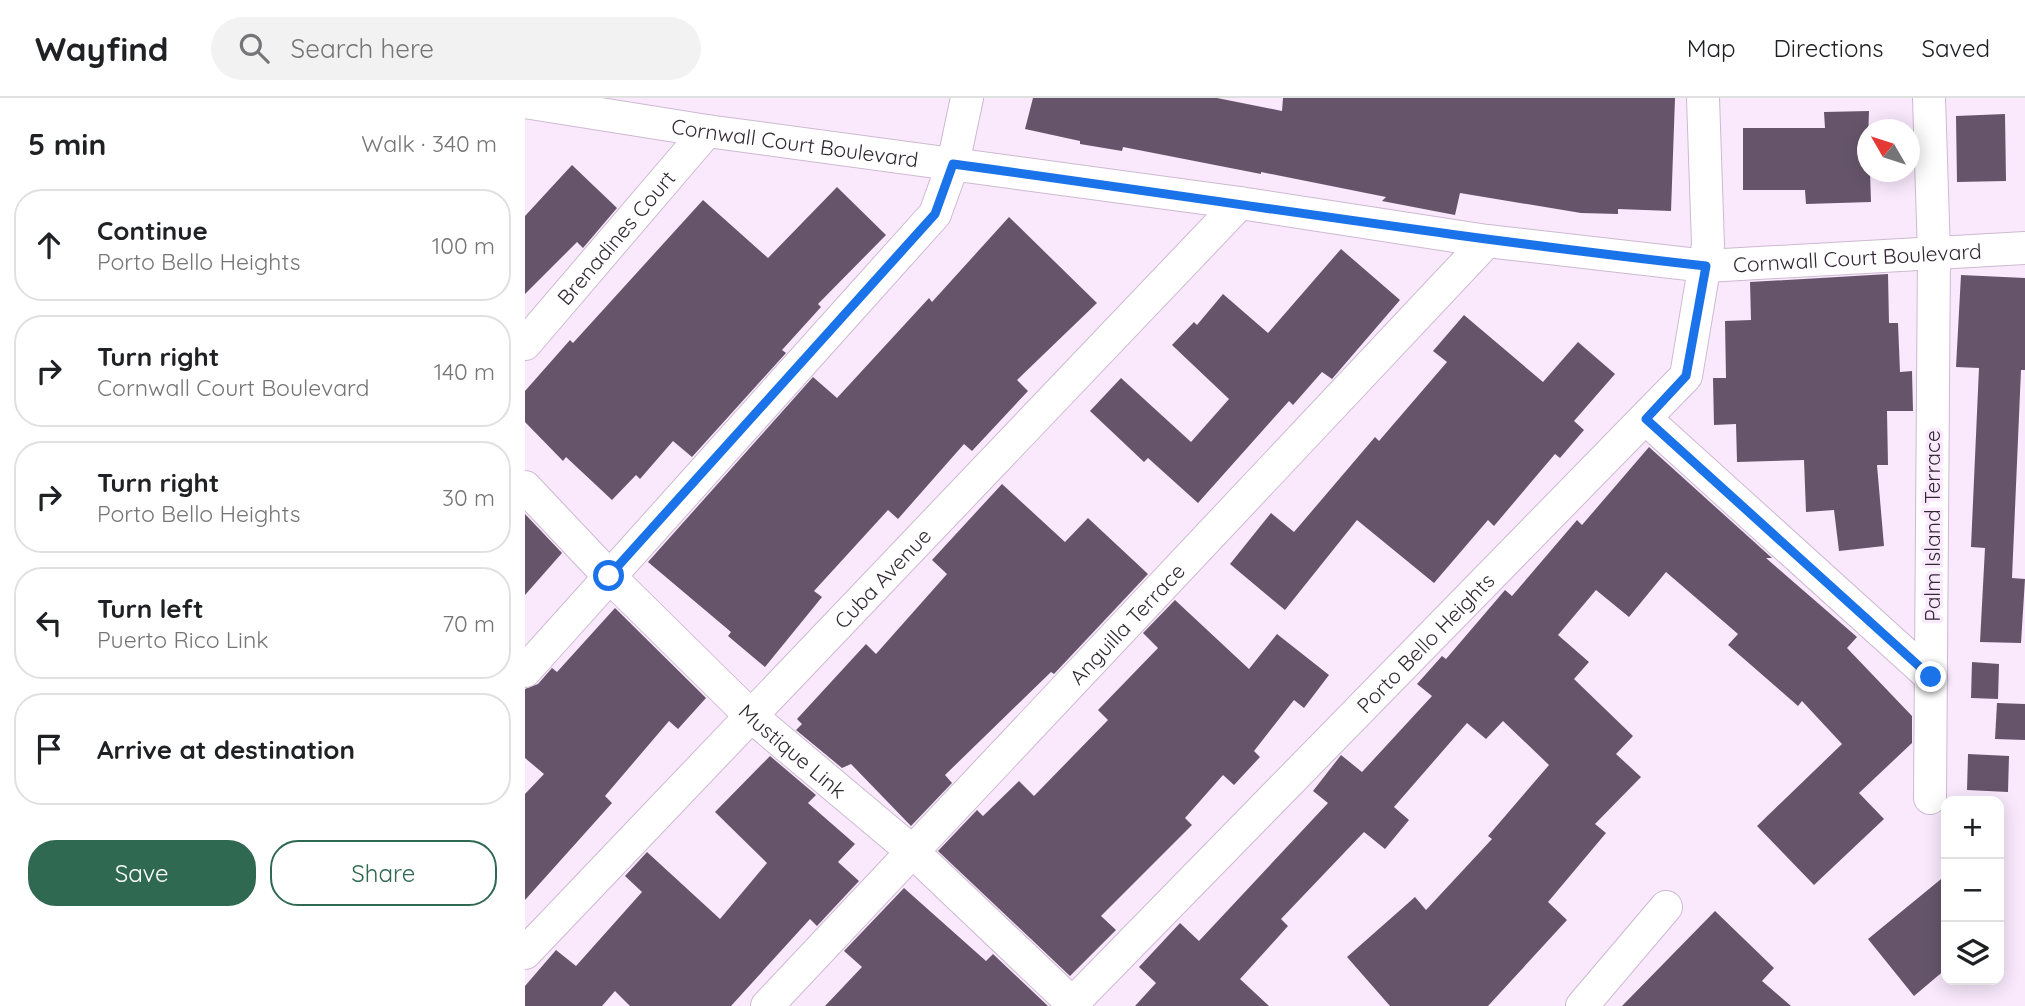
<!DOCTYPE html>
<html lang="en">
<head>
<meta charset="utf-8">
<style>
	body { margin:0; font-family:Quicksand,sans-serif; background:#f2f2f2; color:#202124 }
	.controls { position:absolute; right:21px; bottom:21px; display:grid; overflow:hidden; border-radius:14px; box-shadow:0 4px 18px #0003 }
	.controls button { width:63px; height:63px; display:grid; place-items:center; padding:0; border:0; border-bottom:2px solid #e0e0e0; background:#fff; color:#202124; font:35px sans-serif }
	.compass { position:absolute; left:1332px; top:21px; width:63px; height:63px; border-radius:50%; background:#fff; box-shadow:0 4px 18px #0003; rotate:309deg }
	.stop { position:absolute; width:21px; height:21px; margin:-16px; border:5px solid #1a73e8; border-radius:50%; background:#fff }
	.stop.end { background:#1a73e8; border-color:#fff; box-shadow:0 2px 7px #0008 }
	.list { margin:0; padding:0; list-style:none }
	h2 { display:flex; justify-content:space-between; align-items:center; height:91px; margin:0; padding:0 28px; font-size:30px }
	h2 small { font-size:23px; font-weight:400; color:#757577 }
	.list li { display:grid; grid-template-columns:46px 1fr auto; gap:21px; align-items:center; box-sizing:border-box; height:112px; margin:0 14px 14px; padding:0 14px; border:2px solid #e0e0e0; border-radius:28px }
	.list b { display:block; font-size:26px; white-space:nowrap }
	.list p { margin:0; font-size:23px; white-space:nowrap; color:#757577 }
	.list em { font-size:23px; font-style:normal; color:#757577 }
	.actions { display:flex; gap:14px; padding:21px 28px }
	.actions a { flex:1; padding:16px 0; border:2px solid #306951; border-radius:28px; text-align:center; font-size:24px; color:#306951 }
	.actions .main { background:#306951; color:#fff }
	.icon { flex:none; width:38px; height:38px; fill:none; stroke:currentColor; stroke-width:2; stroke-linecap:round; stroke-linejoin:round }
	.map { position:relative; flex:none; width:1500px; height:908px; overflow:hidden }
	header { display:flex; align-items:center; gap:42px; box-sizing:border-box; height:98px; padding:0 35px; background:#fff; border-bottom:2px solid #e0e0e0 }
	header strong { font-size:33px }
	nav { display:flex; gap:38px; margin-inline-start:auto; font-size:24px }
	.search { width:490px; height:63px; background:#f2f2f2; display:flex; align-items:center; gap:18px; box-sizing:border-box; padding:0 24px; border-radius:38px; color:#757577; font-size:26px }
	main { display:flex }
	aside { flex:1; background:#fff }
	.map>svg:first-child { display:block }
	.building { fill:#66556a }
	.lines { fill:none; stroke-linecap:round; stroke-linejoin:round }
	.minor-casing { stroke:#cdb9d1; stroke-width:34 }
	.minor { stroke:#fff; stroke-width:32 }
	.route { stroke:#1a73e8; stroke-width:9 }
	.labels { text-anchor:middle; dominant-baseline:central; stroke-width:7; stroke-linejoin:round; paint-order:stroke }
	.street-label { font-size:21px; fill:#312932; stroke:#fae9fd }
</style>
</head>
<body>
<header>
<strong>Wayfind</strong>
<div class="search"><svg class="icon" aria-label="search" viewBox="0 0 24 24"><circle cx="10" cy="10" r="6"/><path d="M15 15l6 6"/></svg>Search here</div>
<nav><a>Map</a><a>Directions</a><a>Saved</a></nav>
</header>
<main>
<aside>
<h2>5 min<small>Walk · 340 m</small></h2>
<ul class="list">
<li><svg class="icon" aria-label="ahead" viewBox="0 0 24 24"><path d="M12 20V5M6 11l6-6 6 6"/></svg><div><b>Continue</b><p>Porto Bello Heights</p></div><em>100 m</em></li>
<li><svg class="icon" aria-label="right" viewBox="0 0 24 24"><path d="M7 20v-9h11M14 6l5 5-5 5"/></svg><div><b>Turn right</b><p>Cornwall Court Boulevard</p></div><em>140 m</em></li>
<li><svg class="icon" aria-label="right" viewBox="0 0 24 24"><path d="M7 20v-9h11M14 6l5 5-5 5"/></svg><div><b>Turn right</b><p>Porto Bello Heights</p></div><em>30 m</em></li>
<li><svg class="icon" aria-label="left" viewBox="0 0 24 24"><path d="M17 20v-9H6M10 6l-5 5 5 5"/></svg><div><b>Turn left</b><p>Puerto Rico Link</p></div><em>70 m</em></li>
<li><svg class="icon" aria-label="arrive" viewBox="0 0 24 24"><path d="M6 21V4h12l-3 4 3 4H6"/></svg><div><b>Arrive at destination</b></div></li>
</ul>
<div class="actions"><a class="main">Save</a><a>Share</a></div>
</aside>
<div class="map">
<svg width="1500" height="908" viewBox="0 0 1500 908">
	<rect width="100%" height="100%" fill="#fae9fd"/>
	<g class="building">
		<path d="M508 0H692L757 13 758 0H1150L1146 113 1093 111V116L1056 115 935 95 930 117 857 103 861 99 736 74V76L598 49 597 53 555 46V43L500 31Z"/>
		<path d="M1344 13 1342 74H1345L1346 104 1281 106 1280 92H1218V30H1300L1299 14Z"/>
		<path d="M1480 16 1481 83 1432 84 1431 18Z"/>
		<path d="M47 67 92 110 58 150 52 144 0 196V118Z"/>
		<path d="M312 89 361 137 293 206 296 209 257 252 261 255 167 359 148 343 115 381 111 377 87 402 41 359 38 363 0 324V293L45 242 48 245 178 102 243 160Z"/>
		<path d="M484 119 572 205 492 282 503 293 447 353 439 346 373 421 363 412 289 493 297 499 240 569 203 538 206 534 123 464 288 279 312 300 404 200 407 204Z"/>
		<path d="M816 151 875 202 807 281 797 274 768 307 764 303 673 405 623 360 619 364 565 313 596 280 666 344 704 301 647 247 669 224 672 227 698 196 743 235Z"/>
		<path d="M1363 176 1364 225H1373L1375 274 1387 273 1388 313H1362L1363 367H1352L1359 448 1314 453 1309 412 1281 414 1279 362 1212 364 1211 326 1189 327 1188 280H1201L1200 223 1226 222 1225 184Z"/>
		<path d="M1436 177 1500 180V272H1496L1487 480 1500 481 1496 545 1455 544 1460 450 1446 449 1454 270 1431 269Z"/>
		<path d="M939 217 1018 284 1053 244 1090 276 1049 323 1059 332 1035 360 1030 356 969 428 963 422 909 485 832 422 760 512 705 466 746 415 769 434 850 339 854 343 922 264 908 253Z"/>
		<path d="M1124 349 1247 460H1241L1332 539 1322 550 1387 618V645L1334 695 1359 721 1289 787 1232 728 1317 646 1277 603 1273 608 1203 547 1213 536 1141 474 1104 519 1071 492 1033 537 1064 564 1049 581 1108 638 1091 656 1116 679 1070 726 1081 735 1023 804 1042 822 963 908H865L822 859 890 799 901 812 967 741 963 738 1024 667 978 623 961 641 942 625 869 709 884 722 860 751 839 734 756 821 763 828 715 881 744 908H610L631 885 614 869 655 825 674 843 803 705 788 693 816 657 837 674 907 598 892 586 917 558 921 561 980 492 987 498 1052 422 1057 427Z"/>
		<path d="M477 386 540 444 563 420 623 476 529 576 526 574 420 677 427 685 386 728 326 666 317 670 271 632 277 626 272 621 341 546 351 556 422 476 407 462Z"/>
		<path d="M0 416 37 455 0 497Z"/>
		<path d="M650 502 724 571 752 536 804 577 779 610 769 602 729 653 735 659 709 687 698 677 660 720 667 727 576 818 591 832 545 878 413 753 452 712 458 718 494 683 509 698 583 622 573 612 633 550 618 535Z"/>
		<path d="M90 510 181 600 153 631 144 623 80 698 87 705 0 802V696L19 676 0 660V591L13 586 27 570 32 574Z"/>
		<path d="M1447 564 1474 566 1473 601 1446 600Z"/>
		<path d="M1472 605 1500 606V642L1470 641Z"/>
		<path d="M1443 656 1484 658 1483 694 1442 692Z"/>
		<path d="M245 658 291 697 283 705 330 746 313 764 334 783 292 828 285 821 206 908H105L90 893 77 908H0V888L31 852 51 868 117 794 100 778 122 754 195 821 242 765 190 714Z"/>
		<path d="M1421 777V871L1389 898 1343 841Z"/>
		<path d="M379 790 461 863 468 856 523 908H300L337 869 319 853Z"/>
		<path d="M1190 813 1249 870 1237 883 1266 908H1097Z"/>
	</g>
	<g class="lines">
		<g class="minor-casing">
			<g id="minor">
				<path d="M1404 0 1409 155 1405 700"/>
				<path id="s1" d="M0 4 182 33 715 105 962 143 1181 168 1500 150"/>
				<path id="s2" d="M0 246 182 33"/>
				<path d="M1121 321 1406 579"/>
				<path id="s3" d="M0 389 84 478 226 618 388 754 547 905"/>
				<path d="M0 573 410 116 428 66 442 0"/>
				<path id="s4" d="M0 855 715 105"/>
				<path id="s5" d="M242 908 962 143"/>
				<path id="s6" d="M545 908 1161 278 1183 147 1178 0"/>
				<path d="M1057 908 1141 809"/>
			</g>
		</g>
		<use href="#minor" class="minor"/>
	</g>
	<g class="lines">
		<path class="route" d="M84 478 410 116 428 66C679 100 929 140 1181 168L1161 278 1121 321 1406 579"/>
	</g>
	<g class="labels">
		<g class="street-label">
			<text stroke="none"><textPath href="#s1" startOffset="273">Cornwall Court Boulevard</textPath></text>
			<text stroke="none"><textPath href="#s2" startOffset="140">Brenadines Court</textPath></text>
			<text stroke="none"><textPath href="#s1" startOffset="1344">Cornwall Court Boulevard</textPath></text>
			<text transform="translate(1407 428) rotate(-90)">Palm Island Terrace</text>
			<text stroke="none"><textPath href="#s4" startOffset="518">Cuba Avenue</textPath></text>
			<text stroke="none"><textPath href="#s5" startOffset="525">Anguilla Terrace</textPath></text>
			<text stroke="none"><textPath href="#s6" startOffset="508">Porto Bello Heights</textPath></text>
			<text stroke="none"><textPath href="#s3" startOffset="376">Mustique Link</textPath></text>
		</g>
	</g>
</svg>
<div class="controls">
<button>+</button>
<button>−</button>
<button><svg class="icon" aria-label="layers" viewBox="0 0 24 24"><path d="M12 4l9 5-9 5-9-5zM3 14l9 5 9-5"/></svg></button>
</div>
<svg class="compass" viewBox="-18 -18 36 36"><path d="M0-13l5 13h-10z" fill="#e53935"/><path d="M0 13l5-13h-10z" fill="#757577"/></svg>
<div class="stop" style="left:84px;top:478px"></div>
<div class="stop end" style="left:1406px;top:579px"></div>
</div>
</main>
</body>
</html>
